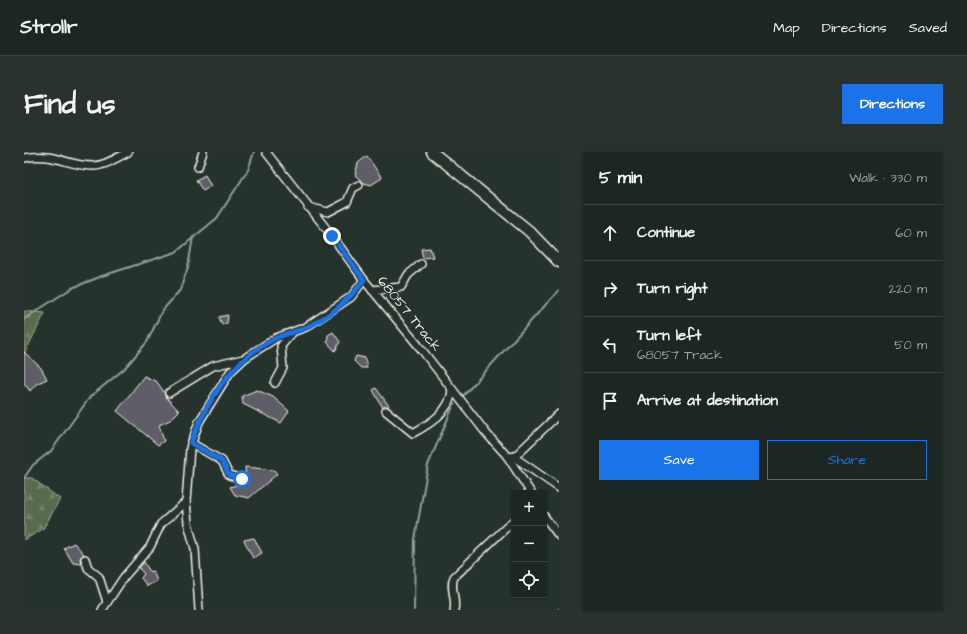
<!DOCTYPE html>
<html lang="en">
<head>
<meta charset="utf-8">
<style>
	body { margin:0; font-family:"Architects Daughter",sans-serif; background:#29322f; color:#f1f3f6 }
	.controls { position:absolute; right:12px; bottom:12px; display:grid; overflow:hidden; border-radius:0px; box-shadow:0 1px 3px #0004 }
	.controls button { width:36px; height:36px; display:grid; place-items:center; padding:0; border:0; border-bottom:1px solid #3a4340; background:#1c2622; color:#f1f3f6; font:20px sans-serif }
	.stop { position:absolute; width:12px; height:12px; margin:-9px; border:3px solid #1a73e8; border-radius:50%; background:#fff }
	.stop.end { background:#1a73e8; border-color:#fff; box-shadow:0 1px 4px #0008 }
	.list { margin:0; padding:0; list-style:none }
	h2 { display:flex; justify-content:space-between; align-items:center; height:52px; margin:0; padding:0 16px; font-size:17px }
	h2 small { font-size:13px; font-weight:400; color:#a0a5a5 }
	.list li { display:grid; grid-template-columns:26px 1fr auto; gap:12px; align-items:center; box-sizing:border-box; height:56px; padding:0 16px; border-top:1px solid #3a4340 }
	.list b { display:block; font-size:15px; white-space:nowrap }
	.list p { margin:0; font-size:13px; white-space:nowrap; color:#a0a5a5 }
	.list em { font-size:13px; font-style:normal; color:#a0a5a5 }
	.actions { display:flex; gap:8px; padding:12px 16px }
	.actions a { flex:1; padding:9px 0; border:1px solid #1a73e8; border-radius:0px; text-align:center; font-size:14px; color:#1a73e8 }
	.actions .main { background:#1a73e8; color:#fff }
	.icon { flex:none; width:22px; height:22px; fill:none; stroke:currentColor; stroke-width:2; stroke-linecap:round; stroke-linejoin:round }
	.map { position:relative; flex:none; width:535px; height:458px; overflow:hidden; border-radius:0px }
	header { display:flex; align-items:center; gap:24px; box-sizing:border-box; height:56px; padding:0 20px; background:#1c2622; border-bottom:1px solid #3a4340 }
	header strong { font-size:19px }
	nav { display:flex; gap:22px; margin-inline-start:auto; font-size:14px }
	.intro { display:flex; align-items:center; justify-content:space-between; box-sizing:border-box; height:96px; padding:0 24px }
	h1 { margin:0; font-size:28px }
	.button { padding:10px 18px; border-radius:0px; background:#1a73e8; color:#fff; font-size:14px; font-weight:700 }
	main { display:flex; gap:24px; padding:0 24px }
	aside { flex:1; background:#1c2622; border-radius:0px; box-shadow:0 1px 3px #0004 }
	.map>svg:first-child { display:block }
	.forest { fill:url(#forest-firs); stroke:#a7ae9b }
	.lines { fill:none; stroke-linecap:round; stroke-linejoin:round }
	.stream { stroke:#8da19f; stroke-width:2 }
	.building { fill:#5f5d68; stroke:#f4f1e8 }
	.street-casing { stroke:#f4f1e8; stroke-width:10 }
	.secondary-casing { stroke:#f4f1e8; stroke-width:13 }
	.street { stroke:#26332d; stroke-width:7 }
	.secondary { stroke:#26332d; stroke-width:10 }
	.route { stroke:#1a73e8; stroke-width:5 }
	.labels { text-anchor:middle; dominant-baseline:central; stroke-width:3; stroke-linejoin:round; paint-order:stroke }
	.street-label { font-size:14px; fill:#f4f1e8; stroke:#26332d }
</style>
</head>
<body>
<header>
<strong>Strollr</strong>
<nav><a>Map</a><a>Directions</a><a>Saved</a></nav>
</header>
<div class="intro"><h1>Find us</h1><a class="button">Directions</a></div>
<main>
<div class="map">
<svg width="535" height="458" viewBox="0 0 535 458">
	<defs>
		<pattern id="forest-firs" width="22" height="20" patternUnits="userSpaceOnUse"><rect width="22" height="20" fill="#5a6b4e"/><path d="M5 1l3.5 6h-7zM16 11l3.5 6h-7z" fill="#728168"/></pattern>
	</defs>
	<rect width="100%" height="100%" fill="#26332d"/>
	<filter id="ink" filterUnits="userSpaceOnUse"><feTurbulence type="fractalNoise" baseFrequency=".025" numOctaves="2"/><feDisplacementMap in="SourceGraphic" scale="8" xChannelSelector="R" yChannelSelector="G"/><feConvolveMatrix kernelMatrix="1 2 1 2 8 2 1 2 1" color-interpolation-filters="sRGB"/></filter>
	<g filter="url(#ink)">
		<g class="forest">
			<path d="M0 159 21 161 0 202Z"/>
			<path d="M0 326H8L36 347 19 377 0 388Z"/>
		</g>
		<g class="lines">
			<g class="stream">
				<path d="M0 167 48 136 78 124 152 100 193 66 224 18 230 0"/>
				<path d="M439 244 535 138"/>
				<path d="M0 326 9 313 27 299 66 245 100 217 123 190 138 159 156 138 164 115 169 85"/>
				<path d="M390 458 391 387 404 313 430 252"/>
				<path d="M534 458 535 457"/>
			</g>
		</g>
		<g class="building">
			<path d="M343 4 358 26 347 33 340 31 331 23 334 11Z"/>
			<path d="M181 23 187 34 179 39 172 28Z"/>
			<path d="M406 96 409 105 399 106 397 97Z"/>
			<path d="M204 163 203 171 198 173 195 165Z"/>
			<path d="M309 180 316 190 311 199 303 190 304 183Z"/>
			<path d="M0 200 17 216 23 227 12 232 6 239 0 231Z"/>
			<path d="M332 204 341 206 343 216H337L330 209Z"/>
			<path d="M120 224 133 230 140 240 141 244 155 259 146 268 135 273 140 289 134 293 93 259Z"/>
			<path d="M352 236 365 254 359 256 349 238Z"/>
			<path d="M233 238 249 245 265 259 257 271 219 252 218 244Z"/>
			<path d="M221 315 250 318 253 322 225 346 211 343 206 335 222 330Z"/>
			<path d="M230 386 238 401 229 406 220 388Z"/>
			<path d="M50 391 60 402 56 406 57 412 49 411 40 396Z"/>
			<path d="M120 410 126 420 129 419 133 429 123 434 117 426 120 422 115 416Z"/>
		</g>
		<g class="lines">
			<g class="street-casing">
				<g id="street">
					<path d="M242 0 308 84 340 128 398 198 462 281 483 304 507 341"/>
					<path d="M0 6C30 0 44 14 69 14 81 14 94 5 104 0"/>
					<path d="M174 15 179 0"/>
					<path d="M284 55 304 60 323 50 329 36 335 33"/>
					<path d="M348 138 377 135 384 123 397 112"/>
					<path d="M251 231 259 216 257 194 268 181"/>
					<path d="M145 241 189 214 219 207"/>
					<path d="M362 259 389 281C406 272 427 259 428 237"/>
					<path d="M167 291 198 309 205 323 218 327"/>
					<path d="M483 304 490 305 535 262"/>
					<path d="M490 305 535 336"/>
					<path d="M520 364 535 384"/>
					<path d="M61 407 64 416 75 425 83 450"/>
					<path d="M78 458 100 425 126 395 137 372 162 350"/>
					<path d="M175 458 171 397 164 371 162 350 166 296 175 270 206 220 221 206 252 186 282 175 327 145 340 128"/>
					<path d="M430 458C433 447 425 436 430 425L490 368"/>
				</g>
			</g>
			<g class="secondary-casing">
				<path id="secondary" d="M408 0 505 79 535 110"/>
			</g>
			<use href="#street" class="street"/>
			<use href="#secondary" class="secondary"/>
		</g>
	</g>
	<g class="lines" filter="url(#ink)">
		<path class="route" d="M218 327 205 323 198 309 167 291 168 288C184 246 210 206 252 186 261 182 271 180 281 176 304 166 325 148 340 128L308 84"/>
	</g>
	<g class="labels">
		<g class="street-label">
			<text transform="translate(385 162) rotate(51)">68057 Track</text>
		</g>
	</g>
</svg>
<div class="controls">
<button>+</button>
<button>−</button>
<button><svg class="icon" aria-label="locate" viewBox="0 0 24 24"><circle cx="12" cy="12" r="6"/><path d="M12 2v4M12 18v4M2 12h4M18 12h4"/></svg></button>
</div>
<div class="stop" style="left:218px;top:327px"></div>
<div class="stop end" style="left:308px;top:84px"></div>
</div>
<aside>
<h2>5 min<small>Walk · 330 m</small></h2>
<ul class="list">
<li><svg class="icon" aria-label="ahead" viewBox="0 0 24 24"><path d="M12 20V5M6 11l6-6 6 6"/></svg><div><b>Continue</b></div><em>60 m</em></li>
<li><svg class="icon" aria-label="right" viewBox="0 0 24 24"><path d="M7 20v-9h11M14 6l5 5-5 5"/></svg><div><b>Turn right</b></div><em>220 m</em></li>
<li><svg class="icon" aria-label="left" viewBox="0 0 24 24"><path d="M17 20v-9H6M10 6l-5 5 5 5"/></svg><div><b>Turn left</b><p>68057 Track</p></div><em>50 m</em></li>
<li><svg class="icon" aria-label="arrive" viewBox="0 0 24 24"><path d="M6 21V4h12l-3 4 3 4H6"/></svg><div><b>Arrive at destination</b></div></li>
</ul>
<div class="actions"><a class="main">Save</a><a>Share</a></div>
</aside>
</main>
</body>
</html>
